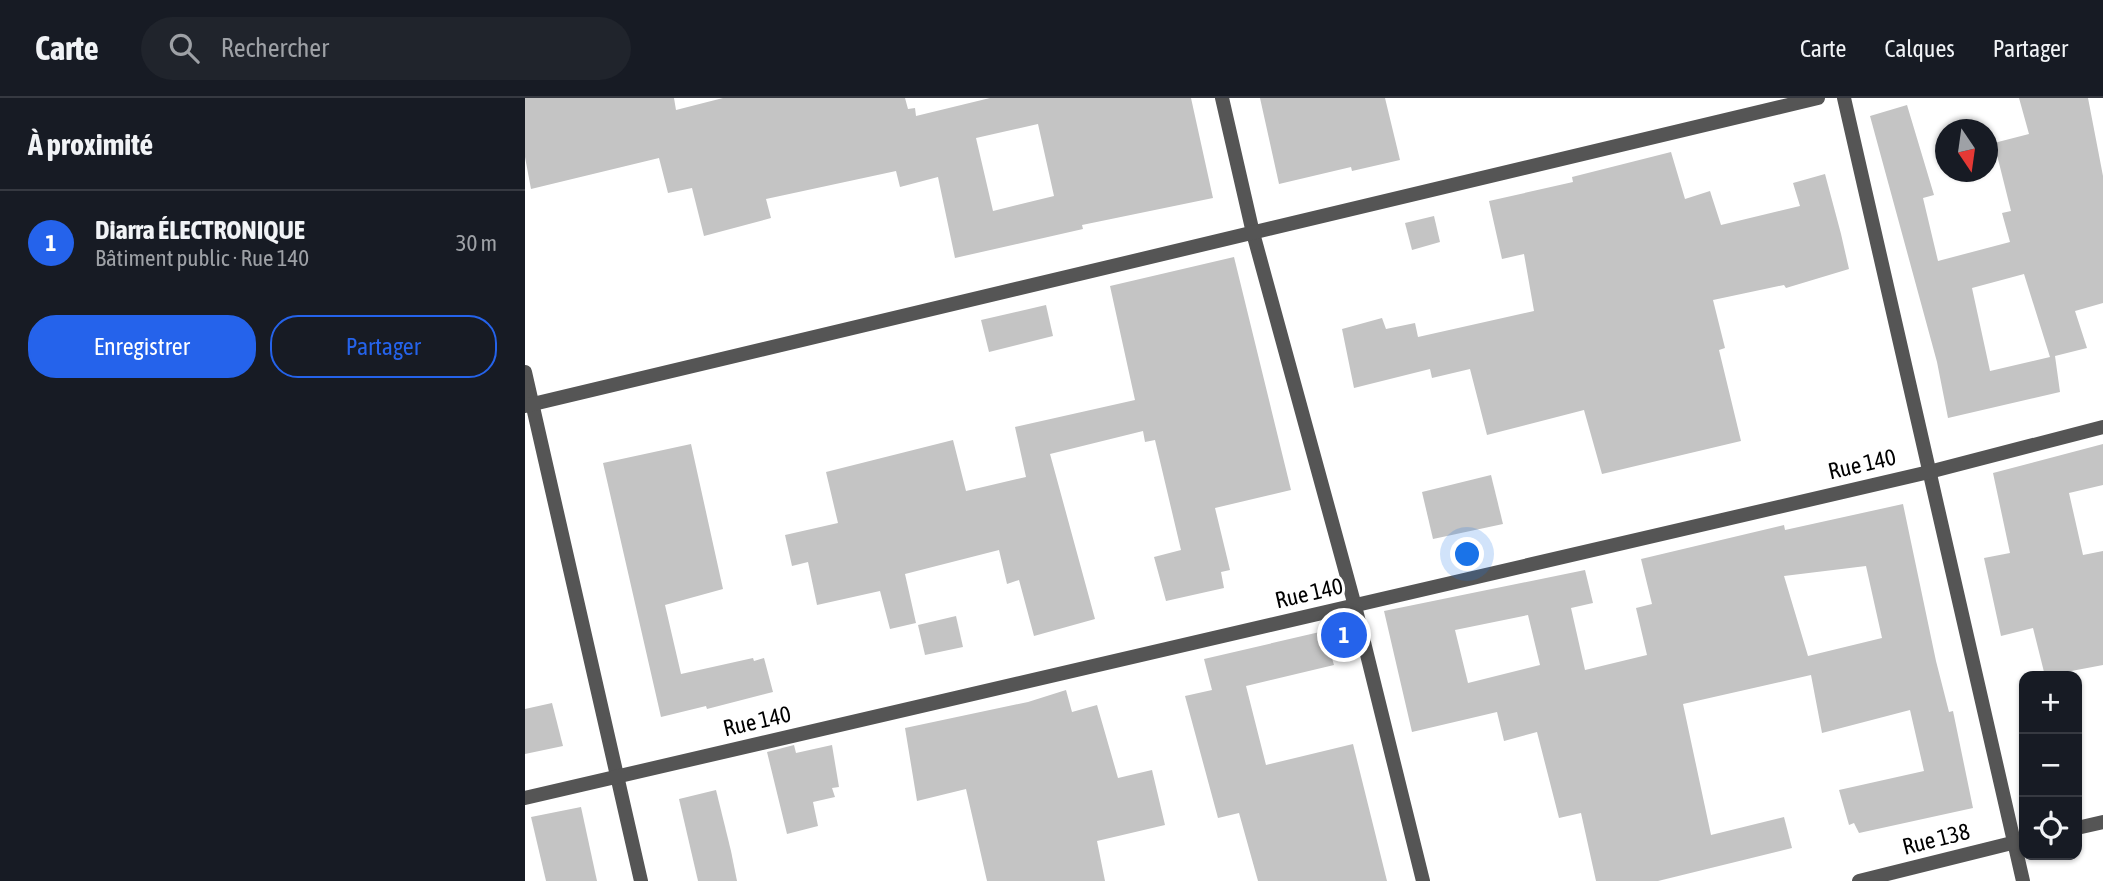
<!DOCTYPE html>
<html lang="fr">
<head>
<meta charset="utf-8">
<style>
	body { margin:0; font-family:"Asap Condensed",sans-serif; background:#20242c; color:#f1f3f6 }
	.controls { position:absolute; right:21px; bottom:21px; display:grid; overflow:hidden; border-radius:14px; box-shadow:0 2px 5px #0004 }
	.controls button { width:63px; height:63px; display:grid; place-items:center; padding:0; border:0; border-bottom:2px solid #363941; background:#171b24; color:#f1f3f6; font:35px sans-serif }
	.compass { position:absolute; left:1410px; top:21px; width:63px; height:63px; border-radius:50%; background:#171b24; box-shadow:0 2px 5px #0004; rotate:167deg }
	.you { position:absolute; left:943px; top:457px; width:24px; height:24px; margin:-18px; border:5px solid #fff; border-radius:50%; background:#1a73e8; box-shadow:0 0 0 10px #1a73e833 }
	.badge { display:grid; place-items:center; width:46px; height:46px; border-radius:50%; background:#2563eb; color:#fff; font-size:23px; font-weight:700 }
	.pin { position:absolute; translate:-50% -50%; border:4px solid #fff; box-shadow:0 2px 7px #0006 }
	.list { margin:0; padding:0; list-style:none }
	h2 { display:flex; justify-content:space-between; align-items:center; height:91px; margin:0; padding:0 28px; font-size:30px }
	h2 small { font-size:23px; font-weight:400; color:#9ea1a6 }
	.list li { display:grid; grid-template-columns:46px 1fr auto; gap:21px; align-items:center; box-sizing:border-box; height:105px; padding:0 28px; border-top:2px solid #363941 }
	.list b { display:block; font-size:26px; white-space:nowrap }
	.list p { margin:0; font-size:23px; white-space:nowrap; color:#9ea1a6 }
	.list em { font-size:23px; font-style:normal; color:#9ea1a6 }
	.actions { display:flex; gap:14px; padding:21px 28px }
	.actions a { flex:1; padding:16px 0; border:2px solid #2563eb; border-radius:28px; text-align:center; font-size:24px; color:#2563eb }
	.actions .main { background:#2563eb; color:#fff }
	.icon { flex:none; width:38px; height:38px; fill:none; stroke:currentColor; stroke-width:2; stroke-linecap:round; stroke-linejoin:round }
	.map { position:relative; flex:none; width:1578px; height:783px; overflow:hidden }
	header { display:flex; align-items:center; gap:42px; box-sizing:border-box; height:98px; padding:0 35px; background:#171b24; border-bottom:2px solid #363941 }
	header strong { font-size:33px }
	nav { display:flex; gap:38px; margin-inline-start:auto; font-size:24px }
	.search { width:490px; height:63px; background:#20242c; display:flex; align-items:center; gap:18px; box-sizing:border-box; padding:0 24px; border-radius:38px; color:#9ea1a6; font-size:26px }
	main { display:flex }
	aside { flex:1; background:#171b24 }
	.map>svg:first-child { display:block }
	.building { fill:#c4c4c4; fill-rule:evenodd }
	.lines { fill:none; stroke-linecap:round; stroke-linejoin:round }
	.street { stroke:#555; stroke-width:14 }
	.labels { text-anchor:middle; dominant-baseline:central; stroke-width:6; stroke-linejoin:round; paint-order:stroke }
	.street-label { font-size:23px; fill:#000; stroke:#fff }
</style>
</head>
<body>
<header>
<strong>Carte</strong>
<div class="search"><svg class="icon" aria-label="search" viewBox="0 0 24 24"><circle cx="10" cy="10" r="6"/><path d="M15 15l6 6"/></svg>Rechercher</div>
<nav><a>Carte</a><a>Calques</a><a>Partager</a></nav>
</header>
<main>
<aside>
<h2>À proximité<small></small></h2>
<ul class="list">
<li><span class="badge">1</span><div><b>Diarra ÉLECTRONIQUE</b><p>Bâtiment public · Rue 140</p></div><em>30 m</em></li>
</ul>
<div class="actions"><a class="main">Enregistrer</a><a>Partager</a></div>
</aside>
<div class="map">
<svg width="1578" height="783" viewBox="0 0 1578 783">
	<rect width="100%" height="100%" fill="#fff"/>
	<g class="building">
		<path d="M0 0H149L151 12 198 0H380L383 11 390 10 391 18 465 0H666L688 100 557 127 558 131 430 160 413 79 375 89 371 73 241 101 246 120 179 138 167 90 143 95 134 60 6 91 0 59ZM513 26 529 98 468 113 451 40Z"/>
		<path d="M735 0H860L875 62 827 73 826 69 754 86Z"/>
		<path d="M1494 0H1563L1578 78V205L1550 213 1562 250 1530 258 1535 294 1423 320 1412 264 1345 18 1382 7 1409 97 1398 100 1413 163 1485 144 1477 115 1486 113 1469 45 1504 36ZM1499 176 1525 259 1465 273 1447 190Z"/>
		<path d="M1146 54 1160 101 1185 93 1196 127 1275 108 1268 85 1300 76 1316 136 1324 171 1261 190 1259 187 1188 202 1200 250 1194 252 1216 343 1077 376 1059 312 962 337 945 271 907 280 905 271 829 290 817 231 857 220 861 231 890 225 893 239 1009 213 999 156 977 161 964 103 1048 84 1047 79Z"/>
		<path d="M909 118 915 144 887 152 880 125Z"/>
		<path d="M709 159 766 392 690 410 705 472 696 474 699 490 641 503 629 459 656 452 630 342 620 344 618 333 525 356 570 521 509 538 494 482 482 486 474 452 380 476 391 525 365 531 355 493 292 507 283 464 267 468 260 437 313 425 301 374 428 342 441 393 501 379 490 329 610 302 585 188Z"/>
		<path d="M521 207 528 238 464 254 456 222Z"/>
		<path d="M166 346 198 491 140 507 156 576 228 560 229 563 239 560 248 594 182 611 181 608 136 619 78 365Z"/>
		<path d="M1578 346V387L1544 395 1558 457 1578 453V567L1520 578 1508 530 1476 538 1459 460 1485 455 1468 375Z"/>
		<path d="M966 377 978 426 908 441 897 394Z"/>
		<path d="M1378 406 1411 563 1424 614 1428 613 1448 710 1334 735 1329 725 1324 727 1314 692 1399 673 1385 612 1297 635 1286 577 1158 606 1186 737 1259 719 1267 750 1133 783H1071L1056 715 1034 720 1012 634 979 643 972 614 887 634 859 513 1060 472 1068 505 1046 510 1060 572 1122 557 1111 510 1127 506 1116 461 1259 427 1260 432ZM1341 468 1357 540 1283 558 1259 478ZM1003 517 1015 567 943 585 930 532Z"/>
		<path d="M431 518 438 549 400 557 393 527Z"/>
		<path d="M799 533 809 567 721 588 741 667 828 646 862 783H733L714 715 693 720 660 598 687 592 679 561Z"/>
		<path d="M541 592 547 614 572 607 593 680 627 672 640 727 572 743 580 783H462L441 691 392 703 380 630 503 604Z"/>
		<path d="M27 605 38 648 0 656V611Z"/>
		<path d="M269 647 271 655 307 647 314 689 307 690 310 699 288 704 293 728 262 736 242 654Z"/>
		<path d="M191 692 206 753 212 783H173L154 701Z"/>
		<path d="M56 709 72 783H21L6 719Z"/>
	</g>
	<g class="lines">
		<g class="street">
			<path d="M697 0 728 135 830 508 898 783"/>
			<path d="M1319 0 1498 783"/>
			<path d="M0 274 116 783"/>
			<path d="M0 308 1293 0"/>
			<path d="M0 700 1404 374 1578 329"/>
			<path d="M1552 730 1578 724"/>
			<path d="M1334 783 1499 742"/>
		</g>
	</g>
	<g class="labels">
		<g class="street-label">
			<text transform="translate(1337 366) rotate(-13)">Rue 140</text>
			<text transform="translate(784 495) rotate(-13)">Rue 140</text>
			<text transform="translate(232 623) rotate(-13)">Rue 140</text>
			<text transform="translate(1411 741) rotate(-14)">Rue 138</text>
		</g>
	</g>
</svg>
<div class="controls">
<button>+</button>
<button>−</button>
<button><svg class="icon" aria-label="locate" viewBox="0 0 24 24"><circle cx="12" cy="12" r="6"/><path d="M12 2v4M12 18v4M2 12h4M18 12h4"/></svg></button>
</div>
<svg class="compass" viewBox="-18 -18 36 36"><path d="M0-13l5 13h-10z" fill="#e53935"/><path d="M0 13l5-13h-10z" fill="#9ea1a6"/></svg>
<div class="you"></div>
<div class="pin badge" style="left:819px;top:537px">1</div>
</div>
</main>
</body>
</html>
